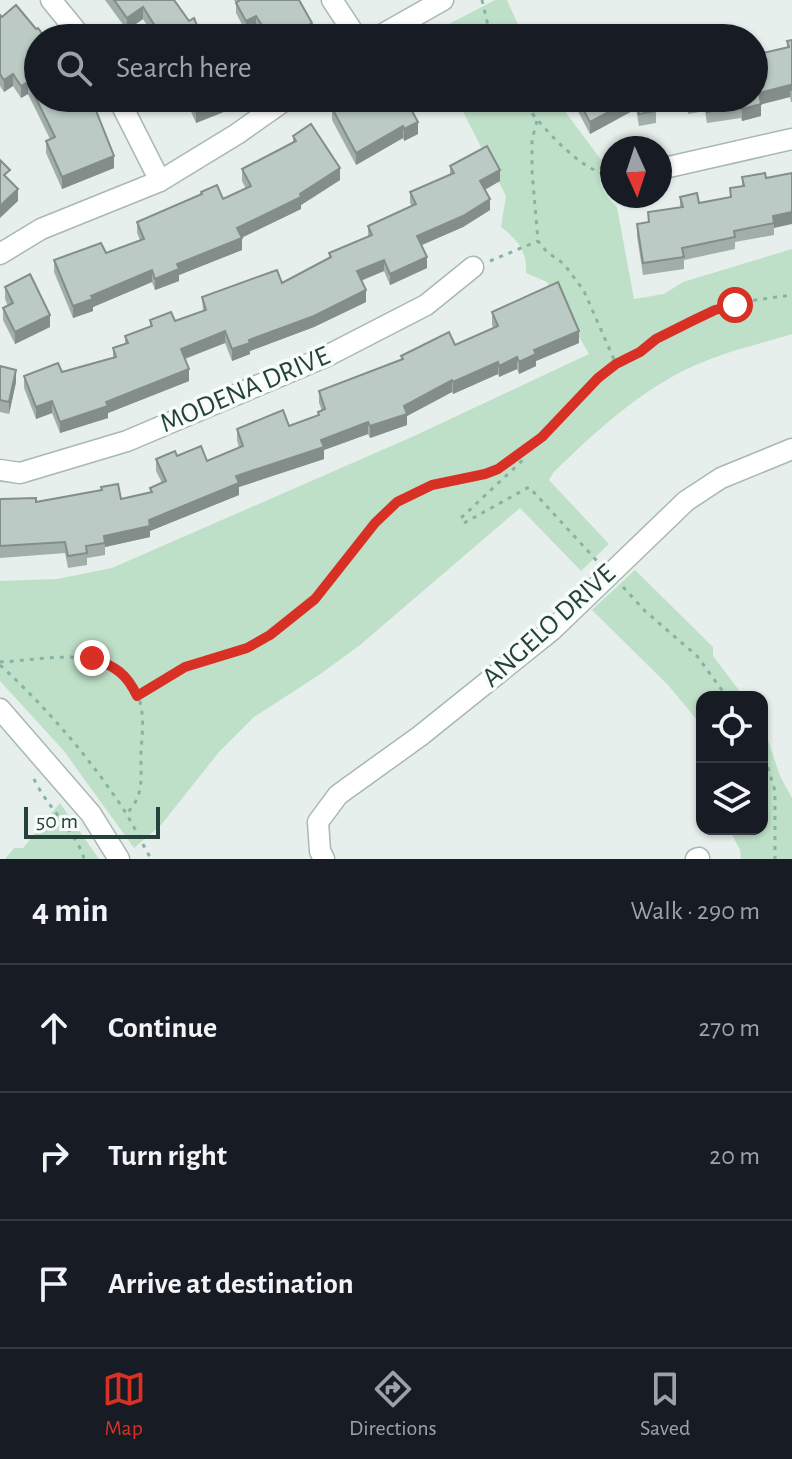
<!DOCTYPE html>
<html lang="en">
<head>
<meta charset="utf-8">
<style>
	body { margin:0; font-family:"Alegreya Sans",sans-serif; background:#242831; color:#f1f3f6 }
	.controls { position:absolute; right:24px; bottom:24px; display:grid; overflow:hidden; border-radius:16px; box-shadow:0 2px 6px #0004 }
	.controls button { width:72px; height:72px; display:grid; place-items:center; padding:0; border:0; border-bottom:2px solid #363941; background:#171b24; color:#f1f3f6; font:40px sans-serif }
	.compass { position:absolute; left:600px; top:136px; width:72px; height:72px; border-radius:50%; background:#171b24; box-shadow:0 2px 6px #0004; rotate:177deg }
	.scale { position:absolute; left:24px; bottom:20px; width:136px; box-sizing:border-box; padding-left:8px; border:4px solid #24423a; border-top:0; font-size:22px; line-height:28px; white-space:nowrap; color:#24423a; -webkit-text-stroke:6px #f7fbf9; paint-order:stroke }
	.stop { position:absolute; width:24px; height:24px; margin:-18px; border:6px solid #d93025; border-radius:50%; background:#fff }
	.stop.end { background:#d93025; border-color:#fff; box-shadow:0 2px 8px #0008 }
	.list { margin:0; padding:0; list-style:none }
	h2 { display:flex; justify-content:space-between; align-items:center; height:104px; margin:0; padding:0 32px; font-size:34px }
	h2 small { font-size:26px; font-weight:400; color:#9ea1a6 }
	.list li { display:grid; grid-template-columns:52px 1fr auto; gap:24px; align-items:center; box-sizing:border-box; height:128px; padding:0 32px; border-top:2px solid #363941 }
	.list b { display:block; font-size:30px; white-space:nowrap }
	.list em { font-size:26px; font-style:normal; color:#9ea1a6 }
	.icon { flex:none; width:44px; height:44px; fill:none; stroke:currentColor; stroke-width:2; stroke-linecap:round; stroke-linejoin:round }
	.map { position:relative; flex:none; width:792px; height:859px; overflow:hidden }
	.search { position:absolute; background:#171b24; box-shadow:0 2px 6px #0004; left:24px; right:24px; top:24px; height:88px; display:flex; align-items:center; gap:20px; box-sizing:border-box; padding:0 28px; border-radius:44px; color:#9ea1a6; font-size:30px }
	.sheet { height:488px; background:#171b24 }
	nav { display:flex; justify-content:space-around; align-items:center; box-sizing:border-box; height:112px; border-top:2px solid #363941; background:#171b24; font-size:22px; color:#9ea1a6 }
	nav a { display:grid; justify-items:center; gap:4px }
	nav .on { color:#d93025 }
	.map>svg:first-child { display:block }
	.green { fill:#bfe0c8 }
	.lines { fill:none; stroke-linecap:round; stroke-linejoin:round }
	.minor-casing { stroke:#a8b8b2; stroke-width:23 }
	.path { stroke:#86b3a5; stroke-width:3; stroke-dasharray:4 6; stroke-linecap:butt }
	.minor { stroke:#fff; stroke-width:20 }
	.wall { fill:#a1aea9 }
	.shaded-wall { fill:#838d89 }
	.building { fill:#bbcac4; stroke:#838d89; stroke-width:2 }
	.route { stroke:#d93025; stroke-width:10 }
	.labels { text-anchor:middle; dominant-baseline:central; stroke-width:7; stroke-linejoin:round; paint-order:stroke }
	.street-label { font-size:28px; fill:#24423a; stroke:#f7fbf9 }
</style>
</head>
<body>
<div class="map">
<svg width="792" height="859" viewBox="0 0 792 859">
	<rect width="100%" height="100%" fill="#e6efeb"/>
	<g class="green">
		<path d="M495 0H507L524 38H422Z"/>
		<path d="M456 98H555L602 161C595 180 603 194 617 207L634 299 664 294 683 282 792 249V334C764 343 735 349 708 360 648 383 599 428 553 473L549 480 609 544 581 571 520 508 360 645 319 675 254 717 219 752 161 825 134 848 64 751 0 681V581L57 579 112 568 414 436 589 354 547 282 526 273C527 251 518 240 501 227L506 196Z"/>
		<path d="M635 570 713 647V656L744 697H702V726L668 685 592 610Z"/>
		<path d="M762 722 780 776 792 798V859H741L740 850 729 829H762Z"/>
		<path d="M60 803 99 859H5L14 848H23Z"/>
	</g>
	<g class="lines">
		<g class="minor-casing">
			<g id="minor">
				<path d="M51 0 82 38"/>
				<path d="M332 0 357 38"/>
				<path d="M376 38 443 0"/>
				<path d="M118 98 160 181"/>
				<path d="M660 169 792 139"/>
				<path d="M0 254 41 229 160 181 237 134 288 98"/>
				<path d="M0 470 20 473 127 441 325 357 426 305 473 267"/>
				<path d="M0 709 91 814 119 859"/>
				<path d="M324 859 320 851 318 822 338 795 420 736 552 630 686 501 721 478 792 449"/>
				<path d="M696 859 699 858"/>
			</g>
		</g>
		<g class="path">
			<path d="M482 0 491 38"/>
			<path d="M520 98C538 122 581 174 612 175"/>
			<path d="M537 121 532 140V171L538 241 547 252 564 264 584 291 616 364"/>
			<path d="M490 261 538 241"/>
			<path d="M521 453 525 458 461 518 464 523 529 487 598 562"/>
			<path d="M623 587 645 611 697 656 727 697"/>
			<path d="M0 662C49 660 129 638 141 707 144 721 142 736 141 751 140 775 146 795 126 814"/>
			<path d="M0 665C47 708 89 757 124 810 134 826 142 843 151 859"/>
			<path d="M137 696 185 667 247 648 270 635 315 599 375 523 397 502 432 485 473 477 498 469 542 437 598 378 656 339 715 310 755 300 792 295"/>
			<path d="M762 748 775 791V859"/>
			<path d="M34 779C45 804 80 838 84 859"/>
		</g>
		<use href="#minor" class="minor"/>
	</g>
	<g class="wall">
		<path d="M105 0H174L189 21 154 36 143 19 127 30Z"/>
		<path d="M234 0H299L312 34 306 38H263L256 27 246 32 236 13V3Z"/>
		<path d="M0 15 38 98 114 168 62 189 46 153V141L50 139 28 94 21 98 13 86 4 92 0 86Z"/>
		<path d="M792 40V102H791L790 97 761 104V116L742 121 741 118 707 123 705 111 688 114 687 106 656 111V123L639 126 636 109 590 134 572 100V98H754L787 47V41Z"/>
		<path d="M166 98H226V111L196 123 188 105 172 111Z"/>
		<path d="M350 98 418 134 404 141 403 138 356 165 332 120V108Z"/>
		<path d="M293 136 340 180 301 205V209L241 238 242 250 179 275V281L155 290 152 282 93 307V311L73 318 54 272V260L106 253 140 240 137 233V222L201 195V192L223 199 246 189 242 181V169L293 142Z"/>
		<path d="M450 166 500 181 485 190 490 210 463 227 422 245 427 268 390 285 384 271 361 281 366 302 314 327 250 351V354L232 361 225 343 185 359 189 381 108 413V418L60 433 52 413 36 419 24 388V376L62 372 113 358V348L125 344V336L150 326V320L175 321 203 311 202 297 282 283 329 258V253L368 237V226L412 206 410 203V192L450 174Z"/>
		<path d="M792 173 774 228V235L735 242V249L684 260V269L643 275 637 236V224L648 223V212L680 207V197L699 203 730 197V188L742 186V177L766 178Z"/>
		<path d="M5 287 50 327 15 344 3 320V308L8 306 5 299Z"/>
		<path d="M492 312 579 343 536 361V366L519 374 517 369 499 377 498 374 453 394 452 392 407 416V425L370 438 368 434 324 450V459L239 487V495L150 531V537L105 547V555L87 558V565L68 568 65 553 0 558V499L36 502 121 499 150 493V488L162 483 156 471V459L177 456 207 461 239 448 237 440V429L289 426 318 415V412L322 411 319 403V391L401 360V356L455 345 493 328 492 324Z"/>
		<path d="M0 366 16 382 9 414 0 412Z"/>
	</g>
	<g class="shaded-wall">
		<path d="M143 7V19L127 30V18Z"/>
		<path d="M256 16V27L246 32V21Z"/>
		<path d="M312 23V34L306 38H298V32Z"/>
		<path d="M13 74V86L4 92V80Z"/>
		<path d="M28 82V94L21 98V86Z"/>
		<path d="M790 85V97L759 105V93Z"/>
		<path d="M176 98H188V105L172 111V99Z"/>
		<path d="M635 98H636V109L590 134V122Z"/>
		<path d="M226 99V111L196 123V111Z"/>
		<path d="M761 104V116L742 121V109Z"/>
		<path d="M418 122V134L404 141V129Z"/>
		<path d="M403 126V138L356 165V153Z"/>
		<path d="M114 156V168L62 189V177Z"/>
		<path d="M340 168V180L301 205V209L237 240V228L300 194Z"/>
		<path d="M500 170V181L480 192V181Z"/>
		<path d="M18 189V201L0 218V206Z"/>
		<path d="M490 199V210L463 227 417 247V236Z"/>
		<path d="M792 212V224L774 228 773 216Z"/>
		<path d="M242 238V250L179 275V281L155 290V279L177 264Z"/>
		<path d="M427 257V268L390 285V274Z"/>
		<path d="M384 260V271L357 282V271Z"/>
		<path d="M152 270V282L93 307V311L73 318V306L91 296Z"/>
		<path d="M366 290V302L314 327 250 351V354L232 361V349L249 340Z"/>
		<path d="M50 315V327L15 344V332Z"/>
		<path d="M225 331V343L181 360V349Z"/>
		<path d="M579 331V343L536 361V366L519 374V362L534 350Z"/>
		<path d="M517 357V369L499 377V366Z"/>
		<path d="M498 362V374L453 394V382Z"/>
		<path d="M189 369V381L108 413V418L60 433V422Z"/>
		<path d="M16 370V382L9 414V402Z"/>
		<path d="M452 380V392L407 416V425L370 438V426L404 406Z"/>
		<path d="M52 401V413L36 419V407Z"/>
		<path d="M368 422V434L324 450V459L239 487V495L150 531V537L105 547 104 536 149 520 236 476 321 440Z"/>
	</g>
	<g class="building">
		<path d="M114 0H174L189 21 194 18 202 38H151L160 34 143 7 127 18Z"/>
		<path d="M240 0H299L312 23 298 32 302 38H270L256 16 246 21 236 3Z"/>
		<path d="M16 5 36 29 38 28 45 38H38V98H67L68 100 73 98H91L114 156 62 177 46 141 55 137 28 82 21 86 13 74 4 80 0 74V15L2 17Z"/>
		<path d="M792 40V90H791L790 85 759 93 761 104 742 109 741 106 707 112 705 99 688 102 687 98H754V55L789 47 787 41Z"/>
		<path d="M190 98H226V99L196 111Z"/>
		<path d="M350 98H405L418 122 404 129 403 126 356 153 332 108Z"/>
		<path d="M577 98H635L590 122Z"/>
		<path d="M636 98H664L654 100 656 111 639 114Z"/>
		<path d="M311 124 340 168 300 194 301 197 237 228 242 238 177 264 179 269 155 279 152 270 91 296 93 299 73 306 54 260 101 243 106 253 144 239 137 222 202 194 201 192 217 185 223 199 251 186 242 169 296 141 293 136Z"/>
		<path d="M487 146 500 170 480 181 490 199 463 216 417 236 427 257 390 274 384 260 357 271 366 290 314 316 249 340 250 343 232 349 225 331 181 349 189 369 106 402 108 406 60 422 52 401 36 407 24 376 58 363 62 372 116 357 113 348 128 343 125 336 152 326 150 320 171 312 175 321 206 310 202 297 277 270 282 283 331 257 329 253 372 235 368 226 416 204 410 192 454 173 450 166Z"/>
		<path d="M0 160 10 170 4 175 18 189 0 206Z"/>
		<path d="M765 173 766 178 792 173V212L773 216 774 223 734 231 735 237 682 248 684 257 643 263 637 224 649 222 648 212 683 207 680 197 697 193 699 203 731 197 730 188 744 186 742 177Z"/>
		<path d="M30 274 50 315 15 332 3 308 13 303 5 287Z"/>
		<path d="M558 282 579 331 534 350 536 354 519 362 517 357 499 366 498 362 453 382 452 380 404 406 407 414 370 426 368 422 321 440 324 447 236 476 239 483 149 520 150 526 104 536 105 543 86 546 87 553 68 556 65 542 0 546V499L36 498V502L102 490 101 487 118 484 121 499 152 492 150 488 166 481 156 459 175 451 177 456 201 446 207 461 243 446 237 429 283 410 289 426 319 415 318 412 325 409 319 391 403 359 401 356 449 332 455 345 498 326 492 312Z"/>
		<path d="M0 366 16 370 9 402 0 400Z"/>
	</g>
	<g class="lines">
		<path class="route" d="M92 658C115 666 127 674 137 696L185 667 247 648 270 635 315 599 375 523 397 502 432 485 485 474 498 469 542 437 598 378 616 364 640 352 656 339 694 320 715 310 735 305"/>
	</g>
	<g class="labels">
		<g class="street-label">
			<text transform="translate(245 390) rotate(-23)">MODENA DRIVE</text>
			<text transform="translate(549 626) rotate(-42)">ANGELO DRIVE</text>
		</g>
	</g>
</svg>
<div class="controls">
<button><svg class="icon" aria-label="locate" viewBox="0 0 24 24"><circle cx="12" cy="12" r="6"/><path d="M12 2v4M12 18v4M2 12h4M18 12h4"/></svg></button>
<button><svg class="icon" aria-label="layers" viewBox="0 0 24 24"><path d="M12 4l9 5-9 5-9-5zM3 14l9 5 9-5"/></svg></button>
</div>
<svg class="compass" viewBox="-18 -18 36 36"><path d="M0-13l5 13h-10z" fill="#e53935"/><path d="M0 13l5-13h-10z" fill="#9ea1a6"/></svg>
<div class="scale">50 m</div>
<div class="stop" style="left:735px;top:305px"></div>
<div class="stop end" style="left:92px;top:658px"></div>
<div class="search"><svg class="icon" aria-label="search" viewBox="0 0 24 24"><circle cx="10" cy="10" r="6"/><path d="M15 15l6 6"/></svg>Search here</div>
</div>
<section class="sheet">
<h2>4 min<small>Walk · 290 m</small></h2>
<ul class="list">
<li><svg class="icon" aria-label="ahead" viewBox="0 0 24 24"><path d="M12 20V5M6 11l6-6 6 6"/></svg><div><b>Continue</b></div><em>270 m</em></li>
<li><svg class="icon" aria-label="right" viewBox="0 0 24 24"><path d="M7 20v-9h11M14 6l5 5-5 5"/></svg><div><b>Turn right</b></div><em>20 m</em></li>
<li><svg class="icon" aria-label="arrive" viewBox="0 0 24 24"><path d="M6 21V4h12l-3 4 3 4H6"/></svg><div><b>Arrive at destination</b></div></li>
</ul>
</section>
<nav>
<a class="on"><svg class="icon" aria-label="map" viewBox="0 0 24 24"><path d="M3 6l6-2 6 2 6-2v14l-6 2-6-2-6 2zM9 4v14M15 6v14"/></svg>Map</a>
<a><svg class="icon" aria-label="directions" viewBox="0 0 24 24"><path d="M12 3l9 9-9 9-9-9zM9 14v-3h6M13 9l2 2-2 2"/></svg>Directions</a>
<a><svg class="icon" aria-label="saved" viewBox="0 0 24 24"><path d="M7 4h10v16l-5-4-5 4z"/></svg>Saved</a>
</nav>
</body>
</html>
